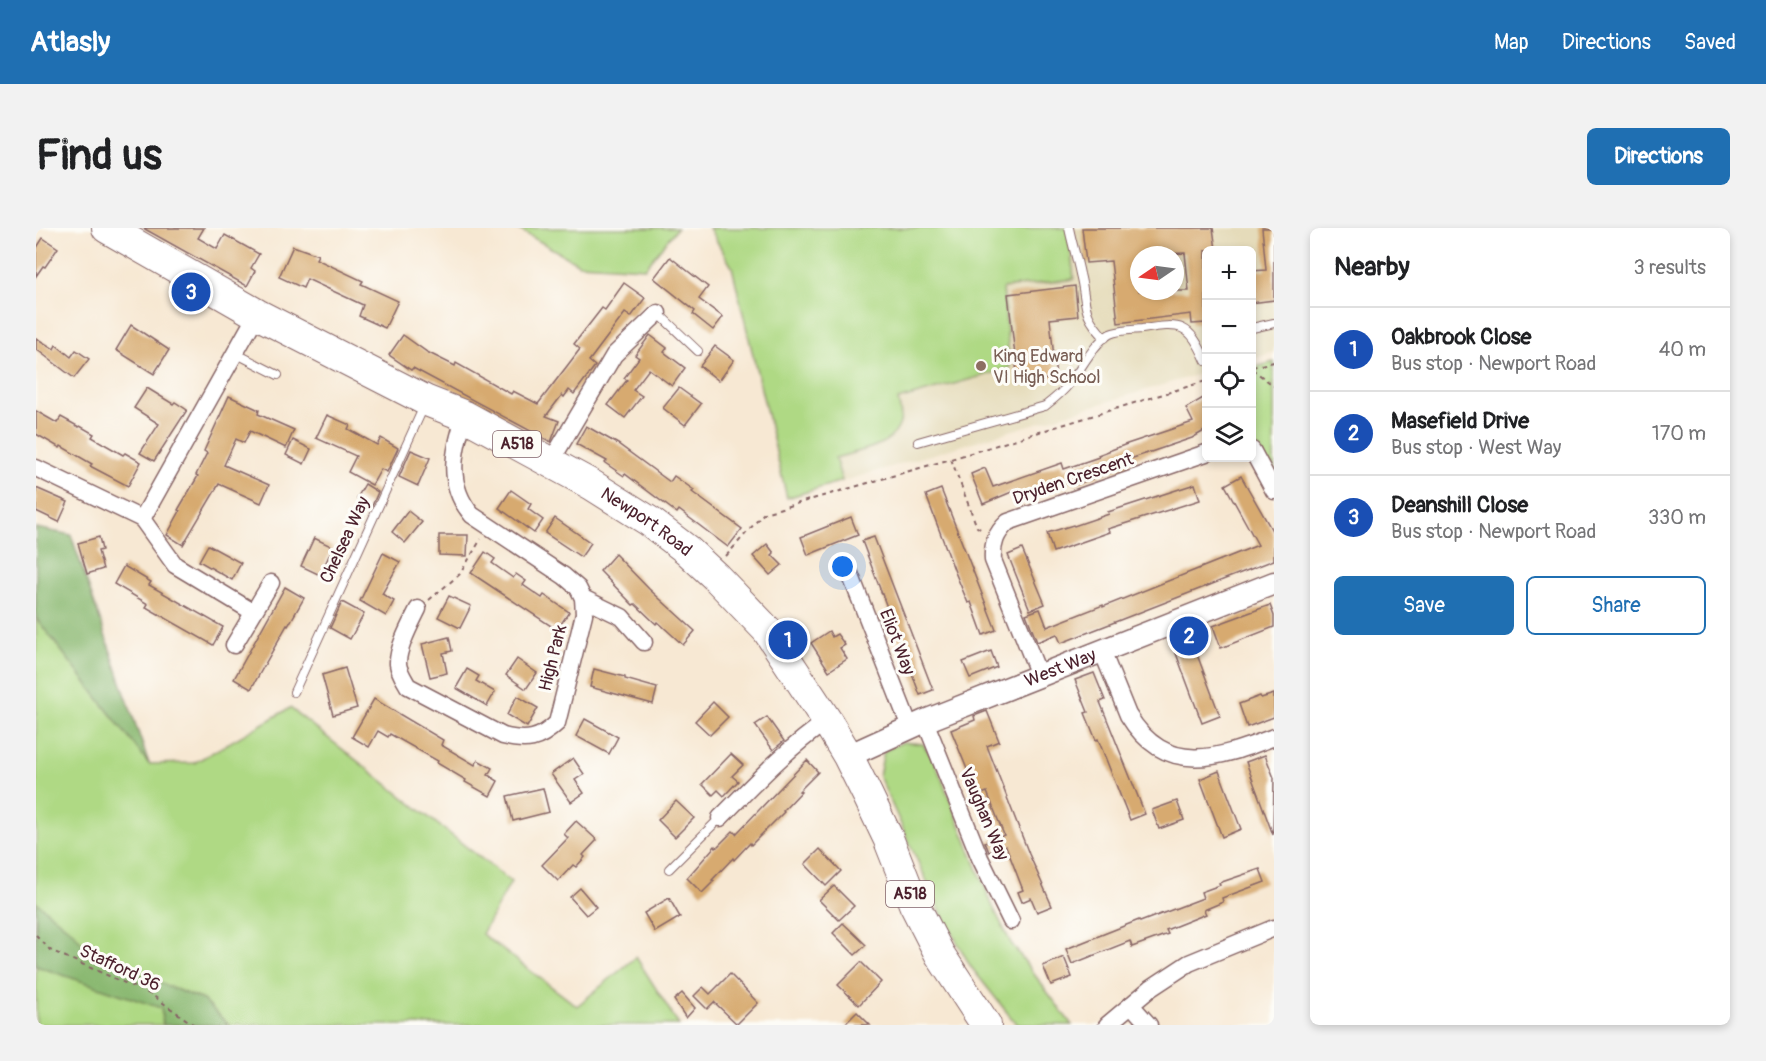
<!DOCTYPE html>
<html lang="en">
<head>
<meta charset="utf-8">
<style>
	body { margin:0; font-family:Pangolin,sans-serif; background:#f2f2f2; color:#202124 }
	.controls { position:absolute; right:18px; top:18px; display:grid; overflow:hidden; border-radius:9px; box-shadow:0 3px 9px #0003 }
	.controls button { width:54px; height:54px; display:grid; place-items:center; padding:0; border:0; border-bottom:2px solid #e0e0e0; background:#fff; color:#202124; font:30px sans-serif }
	.compass { position:absolute; left:1094px; top:18px; width:54px; height:54px; border-radius:50%; background:#fff; box-shadow:0 3px 9px #0003; rotate:257deg }
	.you { position:absolute; left:807px; top:339px; width:21px; height:21px; margin:-15px; border:4px solid #fff; border-radius:50%; background:#1a73e8; box-shadow:0 0 0 9px #1a73e833 }
	.badge { display:grid; place-items:center; width:39px; height:39px; border-radius:50%; background:#1f6fb2; color:#fff; font-size:20px; font-weight:700 }
	.pin { position:absolute; translate:-50% -50%; border:3px solid #fff; box-shadow:0 2px 6px #0006 }
	.list { margin:0; padding:0; list-style:none }
	h2 { display:flex; justify-content:space-between; align-items:center; height:78px; margin:0; padding:0 24px; font-size:26px }
	h2 small { font-size:20px; font-weight:400; color:#757577 }
	.list li { display:grid; grid-template-columns:39px 1fr auto; gap:18px; align-items:center; box-sizing:border-box; height:84px; padding:0 24px; border-top:2px solid #e0e0e0 }
	.list b { display:block; font-size:22px; white-space:nowrap }
	.list p { margin:0; font-size:20px; white-space:nowrap; color:#757577 }
	.list em { font-size:20px; font-style:normal; color:#757577 }
	.actions { display:flex; gap:12px; padding:18px 24px }
	.actions a { flex:1; padding:14px 0; border:2px solid #1f6fb2; border-radius:9px; text-align:center; font-size:21px; color:#1f6fb2 }
	.actions .main { background:#1f6fb2; color:#fff }
	.icon { flex:none; width:33px; height:33px; fill:none; stroke:currentColor; stroke-width:2; stroke-linecap:round; stroke-linejoin:round }
	.map { position:relative; flex:none; width:1238px; height:797px; overflow:hidden; border-radius:9px }
	header { display:flex; align-items:center; gap:36px; box-sizing:border-box; height:84px; padding:0 30px; background:#1f6fb2; color:#fff }
	header strong { font-size:28px }
	nav { display:flex; gap:33px; margin-inline-start:auto; font-size:21px }
	.intro { display:flex; align-items:center; justify-content:space-between; box-sizing:border-box; height:144px; padding:0 36px }
	h1 { margin:0; font-size:42px }
	.button { padding:15px 27px; border-radius:9px; background:#1f6fb2; color:#fff; font-size:21px; font-weight:700 }
	main { display:flex; gap:36px; padding:0 36px }
	aside { flex:1; background:#fff; border-radius:9px; box-shadow:0 3px 9px #0003 }
	.map>svg:first-child { display:block }
	.built { fill:#e5dbba; fill-rule:evenodd }
	.green { fill:#afd984; stroke:#7c7c58; stroke-width:1.5 }
	.forest { fill:#8bb972; stroke:#6a6c4e; stroke-width:1.5 }
	.building { fill:#d7aa6f; fill-rule:evenodd }
	.lines { fill:none; stroke-linecap:round; stroke-linejoin:round }
	.lane-casing { stroke:#876566; stroke-width:10 }
	.street-casing { stroke:#876566; stroke-width:19 }
	.secondary-casing { stroke:#876566; stroke-width:25 }
	.highway-casing { stroke:#876566; stroke-width:32 }
	.path { stroke:#876566; stroke-width:2; stroke-dasharray:4.5 4.5; stroke-linecap:butt }
	.lane { stroke:#fff; stroke-width:8 }
	.street { stroke:#fff; stroke-width:16 }
	.secondary { stroke:#fff; stroke-width:22 }
	.highway { stroke:#fff; stroke-width:30 }
	.education-dot { fill:#8d6e63; stroke:#fdfcf7; stroke-width:2 }
	.labels { text-anchor:middle; dominant-baseline:central; stroke-width:6; stroke-linejoin:round; paint-order:stroke }
	.shield { fill:#fdfcf7; stroke:#806168; stroke-width:1.5 }
	.shield-label { font-size:16px; font-weight:bold; fill:#4a1f2b }
	.education-label { font-size:18px; fill:#785e54; stroke:#fdfcf7; text-anchor:start }
	.street-label { font-size:18px; fill:#4a1f2b; stroke:#fdfcf7 }
</style>
</head>
<body>
<header>
<strong>Atlasly</strong>
<nav><a>Map</a><a>Directions</a><a>Saved</a></nav>
</header>
<div class="intro"><h1>Find us</h1><a class="button">Directions</a></div>
<main>
<div class="map">
<svg width="1238" height="797" viewBox="0 0 1238 797">
	<rect width="100%" height="100%" fill="#fdfcf7"/>
	<filter id="ink" filterUnits="userSpaceOnUse"><feTurbulence type="fractalNoise" baseFrequency=".0167" numOctaves="2"/><feDisplacementMap in="SourceGraphic" scale="12" xChannelSelector="R" yChannelSelector="G"/><feConvolveMatrix kernelMatrix="1 2 1 2 8 2 1 2 1" color-interpolation-filters="sRGB"/></filter>
	<filter id="wash" filterUnits="userSpaceOnUse"><feTurbulence type="fractalNoise" baseFrequency=".008" numOctaves="4" result="noise"/><feDisplacementMap in="SourceGraphic" scale="24" xChannelSelector="R" yChannelSelector="G"/><feGaussianBlur stdDeviation="1.35" result="paint"/><feColorMatrix in="noise" values="0 0 0 0 0 0 0 0 0 0 0 0 0 0 0 0 0 1.4 0 .05"/><feComposite in="paint" operator="in"/></filter>
	<g filter="url(#wash)">
		<rect width="100%" height="100%" fill="#f7e8d3"/>
		<path class="built" d="M673 0H1238V124L1216 131V22H1170V144L751 270 696 39ZM1103 27H1139V63H1103Z"/>
		<g class="green">
			<path d="M480 0H641L609 40 543 36Z"/>
			<path d="M673 0H1032L1038 51 967 60 974 140 862 172C864 181 867 191 862 200 853 219 819 224 799 230L806 253 751 270 696 39Z"/>
			<path d="M1238 134V249L1216 212V140Z"/>
			<path d="M0 300 54 368 113 536 158 535 254 480 475 654 446 706 541 778 600 729 643 797H0Z"/>
			<path d="M867 514 887 516 899 534 956 677 975 715 1036 797H981L935 739 907 689 843 548 848 523Z"/>
		</g>
		<g class="forest">
			<path d="M0 300 35 307 113 536 0 390Z"/>
			<path d="M0 674 37 704 52 722 129 757 167 772 193 797H127L125 780 0 738Z"/>
		</g>
		<g id="blocks">
			<g class="building">
				<path d="M107 0H168L162 10 181 21 189 7 223 26 215 40 219 43 211 58Z"/>
				<path d="M1046 0H1177L1180 22H1170V95L1156 96 1155 86 1082 95 1075 33 1050 35ZM1149 25 1153 63H1103V27Z"/>
				<path d="M1226 0H1238V72L1215 75V43L1230 42Z"/>
				<path d="M7 10 22 20 9 39 7 38 0 48V21Z"/>
				<path d="M257 18 282 27 280 31 327 53 325 56 362 73 349 100 323 88 327 77 271 51 267 60 243 49Z"/>
				<path d="M634 29 672 59 663 71 687 89 677 102 657 86 659 83 618 50Z"/>
				<path d="M588 55 609 70 595 89 589 85 553 133 559 138 538 166 533 162 528 169 526 167 510 188 523 193 515 214 377 140 375 142 353 127 367 107 391 124 419 138 420 135 475 166 477 163 502 176 544 121 538 116 566 80 569 82Z"/>
				<path d="M1039 58 1042 88 1014 91 1020 150 982 154 972 66Z"/>
				<path d="M95 97 133 122 118 146 80 122Z"/>
				<path d="M614 107 631 120 628 124 649 140 636 158 613 141 597 162 606 168 589 190 572 177 591 152 588 150 603 130 599 127Z"/>
				<path d="M0 110 18 121 20 117 35 129 40 122 53 131 38 150 0 121Z"/>
				<path d="M679 118 698 132 683 153 664 138Z"/>
				<path d="M111 160 137 176 139 174 151 182 118 233 104 225 123 196 98 180Z"/>
				<path d="M643 160 665 176 649 197 627 180Z"/>
				<path d="M193 168 223 182 222 186 258 202 250 220 214 203 208 215 200 211 188 237 233 257 225 275 183 256 147 317 131 307 144 283 142 282 162 248 160 247 171 225 168 223Z"/>
				<path d="M1167 170 1170 177V202L1156 210 1091 232 1093 238 1038 257 1037 252 981 271 978 263 947 276 935 246 949 240 957 259 1026 235 1028 241 1063 229 1062 227 1091 216 1157 194 1150 180Z"/>
				<path d="M0 183 21 195 25 189 43 199 44 198 58 206 56 209 87 227 89 225 105 234 92 258 54 238 56 236 25 218 24 220 0 206Z"/>
				<path d="M291 187 314 197 312 201 341 217 345 210 362 220 351 244 345 241 336 257 312 244 320 228 280 210Z"/>
				<path d="M550 198 582 216 634 254 638 248 658 262 656 264 706 301 692 319 643 282 641 285 589 246 588 248 569 235 571 233 540 216Z"/>
				<path d="M257 212 275 221 268 236 250 227Z"/>
				<path d="M375 222 394 230 382 258 363 249Z"/>
				<path d="M1205 248 1238 306V332L1025 415 1021 406 1001 414 990 386 1004 381 1011 399 1067 377V379L1222 317 1189 257Z"/>
				<path d="M329 256 342 264 336 278 321 270Z"/>
				<path d="M1159 256 1164 272 1072 301 1074 304 1017 324 1011 305 1037 297 1038 298 1073 286 1072 284Z"/>
				<path d="M0 260 32 274 23 294 0 283Z"/>
				<path d="M905 261 960 402 947 407 935 374 932 375 919 344 890 267Z"/>
				<path d="M475 262 495 276 492 281 507 292 498 305 463 280Z"/>
				<path d="M372 283 386 294 369 315 356 304Z"/>
				<path d="M815 289 822 307 772 327 765 309Z"/>
				<path d="M519 290 555 315 545 329 509 305Z"/>
				<path d="M403 307H432L431 328 403 327Z"/>
				<path d="M63 309 66 322 62 323 67 341 51 346 42 315Z"/>
				<path d="M838 309 897 462 884 467 826 313Z"/>
				<path d="M278 310 297 319 284 347 265 338Z"/>
				<path d="M731 316 738 325 736 327 746 337 734 347 717 328Z"/>
				<path d="M172 317 205 335 196 352 163 333Z"/>
				<path d="M986 321 1009 376 994 382 972 327Z"/>
				<path d="M449 324 459 331 456 335 477 350 480 346 490 353 487 357 506 370 508 367 533 384 521 402 435 345Z"/>
				<path d="M347 325 364 334 346 366 358 373 350 388 324 373Z"/>
				<path d="M579 326 613 361 659 403 647 417 622 394 620 396 599 376 597 377 564 343Z"/>
				<path d="M88 338 115 354 113 357 187 399 177 417 110 379 112 376 78 356Z"/>
				<path d="M249 359 268 370 252 398 251 397 215 461 198 451Z"/>
				<path d="M413 368 435 378 424 400 402 389Z"/>
				<path d="M306 374 328 386 314 411 294 400Z"/>
				<path d="M1234 377 1238 388V399L1185 420 1177 398Z"/>
				<path d="M793 403 796 409 801 406 809 417 804 420 811 431 793 443 775 415Z"/>
				<path d="M413 409 416 423 407 425 411 445 394 449 386 416Z"/>
				<path d="M1156 413 1184 488 1166 495 1138 420Z"/>
				<path d="M955 423 961 439 934 450 927 434Z"/>
				<path d="M481 431 501 445 490 461 470 447Z"/>
				<path d="M309 440 321 480 297 487 286 447Z"/>
				<path d="M431 441 443 448 440 453 459 464 451 478 420 460Z"/>
				<path d="M558 441 589 449V451L621 460 617 476 554 459Z"/>
				<path d="M1058 445 1069 472 1064 474 1109 586 1094 592 1062 511 1060 512 1049 485 1052 484 1039 452Z"/>
				<path d="M1238 466V489L1211 499 1203 476 1224 468 1225 470Z"/>
				<path d="M481 468 502 480 491 499 471 487Z"/>
				<path d="M338 471 407 512 405 517 439 537 442 532 456 540 452 547 462 553 454 568 429 554 430 552 401 535 402 533 354 506 352 509 342 503 333 519 316 509Z"/>
				<path d="M677 474 692 489 674 507 659 493Z"/>
				<path d="M951 483 963 513 951 518 993 626 1016 678 1001 684 995 670 986 674 982 664 987 662 970 618 953 624 949 614 968 607 951 564 943 567 935 546H933L915 502 939 492 938 488Z"/>
				<path d="M731 489 748 513 737 522 719 497Z"/>
				<path d="M549 491 582 509 573 526 540 508Z"/>
				<path d="M695 526 707 537 696 548 702 553 688 568 682 562 677 567 666 556Z"/>
				<path d="M1229 527 1238 550 1237 607 1210 534Z"/>
				<path d="M537 530 548 546 539 552 548 565 535 574 515 546Z"/>
				<path d="M771 532 782 544 763 563 765 564 747 583 748 584 715 617 714 615 698 632 697 630 676 652 678 653 666 665 651 650 679 618 680 620 697 603 700 606Z"/>
				<path d="M1183 543 1205 601 1186 609 1164 551Z"/>
				<path d="M507 560 513 584 477 593 471 568Z"/>
				<path d="M640 573 658 590 639 609 622 592Z"/>
				<path d="M1141 573 1148 592 1123 601 1116 582Z"/>
				<path d="M540 593 561 612 547 627 549 629 540 639 537 637 522 653 506 637 532 610 528 606Z"/>
				<path d="M784 621 805 643 790 658 769 636Z"/>
				<path d="M1224 641 1229 654 1186 670 1187 674 1168 682 1170 686 1130 702 1132 706 1096 719 1094 713 1036 736 1030 721 1103 692 1104 694 1167 670 1165 664 1184 657 1183 655Z"/>
				<path d="M798 658 818 678 803 692 783 672Z"/>
				<path d="M544 660 560 679 550 687 534 669Z"/>
				<path d="M633 670 644 689 619 704 608 685Z"/>
				<path d="M807 695 830 717 819 727 797 705Z"/>
				<path d="M1028 729 1036 749 1015 757 1007 738Z"/>
				<path d="M825 734 845 754 823 777 802 757Z"/>
				<path d="M694 746 722 775 701 796 678 774 671 781 658 768 667 759 674 766Z"/>
				<path d="M646 765 659 780 650 790 638 772Z"/>
				<path d="M821 784 834 797H808Z"/>
			</g>
		</g>
	</g>
	<g filter="url(#ink)">
		<use href="#blocks" fill-opacity="0" stroke="#876566" stroke-width="1.5"/>
		<g class="lines">
			<g class="lane-casing">
				<g id="lane">
					<path d="M1033 0C1036 15 1041 31 1044 46 1052 77 1044 84 1069 110"/>
					<path d="M622 85 662 123"/>
					<path d="M1216 100 1238 95"/>
					<path d="M199 125 242 147"/>
					<path d="M882 214 1009 178C1018 171 1026 165 1033 156 1045 142 1058 114 1074 106 1082 102 1097 102 1106 101 1146 95 1153 95 1170 133"/>
					<path d="M258 464 389 176"/>
					<path d="M633 641 684 590"/>
				</g>
			</g>
			<g class="street-casing">
				<g id="street">
					<path d="M1216 222 1238 263"/>
					<path d="M514 235 578 127 622 85"/>
					<path d="M0 240 106 291 221 86"/>
					<path d="M106 291 139 337 217 384"/>
					<path d="M813 343 874 499"/>
					<path d="M547 370 586 389 608 414"/>
					<path d="M382 381C375 395 361 420 362 436 363 444 368 451 372 458L467 508C491 514 503 512 521 495L548 386 547 370 542 360 528 348 436 287C410 257 417 223 429 188"/>
					<path d="M198 417 235 355"/>
					<path d="M1066 423 1092 487C1130 550 1183 530 1238 509"/>
					<path d="M1003 447 957 332C956 316 960 305 972 294L1170 225"/>
					<path d="M889 493 944 630 975 693"/>
					<path d="M684 590C718 556 750 521 791 493"/>
					<path d="M1095 777 1113 797"/>
					<path d="M1071 797 1115 760 1153 735 1238 700"/>
				</g>
			</g>
			<g class="secondary-casing">
				<g id="secondary">
					<path id="s1" d="M812 528 889 493 1238 355"/>
				</g>
			</g>
			<g class="highway-casing">
				<g id="highway">
					<path id="s2" d="M71 0 221 86 391 173 429 188 556 257 613 293 651 322 680 349 731 402 791 493 812 528 831 566 852 610 878 676 904 727 950 797"/>
				</g>
			</g>
			<g class="path">
				<path d="M1216 139 1238 134"/>
				<path d="M1216 141 1238 158"/>
				<path d="M915 231 941 299 946 302"/>
				<path d="M690 328 728 285 915 231 1170 153"/>
				<path d="M393 372 424 346 445 311"/>
				<path d="M0 707 14 722 116 767 158 797"/>
			</g>
			<use href="#lane" class="lane"/>
			<use href="#street" class="street"/>
			<use href="#secondary" class="secondary"/>
			<use href="#highway" class="highway"/>
		</g>
	</g>
	<circle class="education-dot" cx="945" cy="138" r="6"/>
	<g class="labels">
		<g class="shield">
			<rect x="457" y="203" width="48" height="26" rx="4.5"/>
			<rect x="850" y="653" width="48" height="26" rx="4.5"/>
		</g>
		<g class="shield-label">
			<text x="481" y="216">A518</text>
			<text x="874" y="666">A518</text>
		</g>
		<g class="education-label">
			<text x="957" y="128">King Edward<tspan x="957" dy="21">VI High School</tspan></text>
		</g>
		<g class="street-label">
			<text transform="translate(1037 251) rotate(-19)">Dryden Crescent</text>
			<text stroke="none"><textPath href="#s2" startOffset="615">Newport Road</textPath></text>
			<text transform="translate(309 312) rotate(-65)">Chelsea Way</text>
			<text transform="translate(861 414) rotate(69)">Eliot Way</text>
			<text transform="translate(517 430) rotate(-76)">High Park</text>
			<text stroke="none"><textPath href="#s1" startOffset="230">West Way</textPath></text>
			<text transform="translate(948 586) rotate(67)">Vaughan Way</text>
			<text transform="translate(84 740) rotate(25)">Stafford 36</text>
		</g>
	</g>
</svg>
<div class="controls">
<button>+</button>
<button>−</button>
<button><svg class="icon" aria-label="locate" viewBox="0 0 24 24"><circle cx="12" cy="12" r="6"/><path d="M12 2v4M12 18v4M2 12h4M18 12h4"/></svg></button>
<button><svg class="icon" aria-label="layers" viewBox="0 0 24 24"><path d="M12 4l9 5-9 5-9-5zM3 14l9 5 9-5"/></svg></button>
</div>
<svg class="compass" viewBox="-18 -18 36 36"><path d="M0-13l5 13h-10z" fill="#e53935"/><path d="M0 13l5-13h-10z" fill="#757577"/></svg>
<div class="you"></div>
<div class="pin badge" style="left:752px;top:412px;background:#1a4fb4">1</div>
<div class="pin badge" style="left:1153px;top:408px;background:#1a4fb4">2</div>
<div class="pin badge" style="left:155px;top:64px;background:#1a4fb4">3</div>
</div>
<aside>
<h2>Nearby<small>3 results</small></h2>
<ul class="list">
<li><span class="badge" style="background:#1a4fb4">1</span><div><b>Oakbrook Close</b><p>Bus stop · Newport Road</p></div><em>40 m</em></li>
<li><span class="badge" style="background:#1a4fb4">2</span><div><b>Masefield Drive</b><p>Bus stop · West Way</p></div><em>170 m</em></li>
<li><span class="badge" style="background:#1a4fb4">3</span><div><b>Deanshill Close</b><p>Bus stop · Newport Road</p></div><em>330 m</em></li>
</ul>
<div class="actions"><a class="main">Save</a><a>Share</a></div>
</aside>
</main>
</body>
</html>
